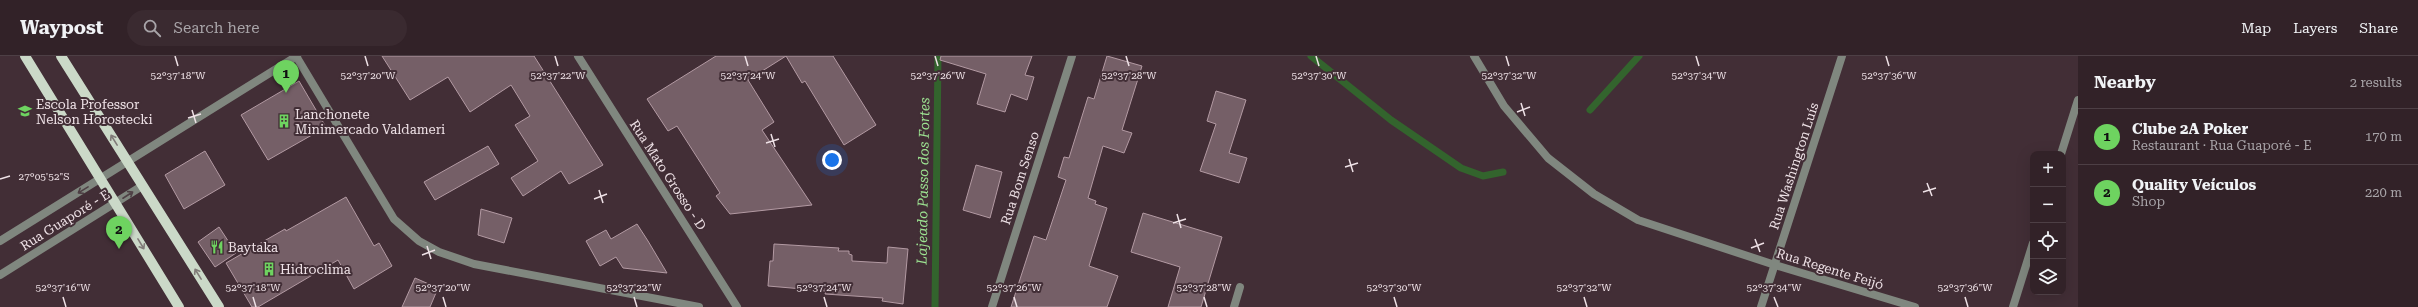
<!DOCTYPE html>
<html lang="en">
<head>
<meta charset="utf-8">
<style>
	body { margin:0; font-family:"Roboto Serif",serif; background:#3a2a30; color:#f1f3f6 }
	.controls { position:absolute; right:12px; bottom:12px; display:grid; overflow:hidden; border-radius:8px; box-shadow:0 4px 16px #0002 }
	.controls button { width:36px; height:36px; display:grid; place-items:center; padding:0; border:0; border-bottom:1px solid #4d3f45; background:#322228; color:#f1f3f6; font:20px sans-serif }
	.you { position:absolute; left:832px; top:104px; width:14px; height:14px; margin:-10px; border:3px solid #fff; border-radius:50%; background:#1a73e8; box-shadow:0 0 0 6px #1a73e833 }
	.badge { display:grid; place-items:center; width:26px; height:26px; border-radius:50%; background:#6ed360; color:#111; font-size:13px; font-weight:700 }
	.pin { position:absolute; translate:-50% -33px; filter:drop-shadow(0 1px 2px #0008) }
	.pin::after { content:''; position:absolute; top:21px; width:14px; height:12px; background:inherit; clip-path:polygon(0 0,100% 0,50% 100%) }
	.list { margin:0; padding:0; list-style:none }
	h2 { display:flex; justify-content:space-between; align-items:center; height:52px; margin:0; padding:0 16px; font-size:17px }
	h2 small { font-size:13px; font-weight:400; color:#a8a4a8 }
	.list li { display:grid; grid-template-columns:26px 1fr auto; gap:12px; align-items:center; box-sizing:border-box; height:56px; padding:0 16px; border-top:1px solid #4d3f45 }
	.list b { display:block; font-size:15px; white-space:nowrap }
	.list p { margin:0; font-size:13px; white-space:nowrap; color:#a8a4a8 }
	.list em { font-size:13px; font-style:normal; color:#a8a4a8 }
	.icon { flex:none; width:22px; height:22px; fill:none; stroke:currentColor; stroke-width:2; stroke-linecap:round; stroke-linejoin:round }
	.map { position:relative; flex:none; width:2078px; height:251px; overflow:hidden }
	header { display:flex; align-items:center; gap:24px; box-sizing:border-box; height:56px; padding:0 20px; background:#322228; border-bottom:1px solid #4d3f45 }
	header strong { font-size:19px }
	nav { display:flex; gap:22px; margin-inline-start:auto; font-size:14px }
	.search { width:280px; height:36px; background:#3a2a30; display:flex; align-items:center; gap:10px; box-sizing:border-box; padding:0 14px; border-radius:22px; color:#a8a4a8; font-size:15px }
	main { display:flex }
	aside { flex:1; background:#322228 }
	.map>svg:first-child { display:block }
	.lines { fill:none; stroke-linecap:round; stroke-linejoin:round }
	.stream { stroke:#33642d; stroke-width:7 }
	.building { fill:#755f67; stroke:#b39aa3 }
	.service { stroke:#80877f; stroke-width:8 }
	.minor { stroke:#80877f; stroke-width:8 }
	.tertiary { stroke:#80877f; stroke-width:8 }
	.primary { stroke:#cbd9c8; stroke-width:10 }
	.oneway { stroke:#807b78 }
	.oneway2 { stroke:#4e4045 }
	.ticks { fill:none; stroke:#eee1e6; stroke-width:1.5 }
	.labels { text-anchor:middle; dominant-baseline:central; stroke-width:4; stroke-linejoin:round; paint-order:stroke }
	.poi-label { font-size:13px; fill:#eee1e6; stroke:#422e36; text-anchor:start }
	.street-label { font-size:13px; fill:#eee1e6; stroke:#422e36 }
	.water-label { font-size:14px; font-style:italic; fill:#9ce291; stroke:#422e36 }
	.ticks-label { font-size:10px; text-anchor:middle; fill:#eee1e6; stroke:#422e36; stroke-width:4; stroke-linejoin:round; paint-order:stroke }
</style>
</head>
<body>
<header>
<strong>Waypost</strong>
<div class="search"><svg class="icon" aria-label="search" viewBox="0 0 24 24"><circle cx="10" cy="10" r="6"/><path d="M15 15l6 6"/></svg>Search here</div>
<nav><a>Map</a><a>Layers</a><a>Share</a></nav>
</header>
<main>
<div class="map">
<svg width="2078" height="251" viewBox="0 0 2078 251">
	<rect width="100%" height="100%" fill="#422e36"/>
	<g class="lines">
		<g class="stream">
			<path d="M1311 0 1391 64 1461 112 1483 120 1503 116"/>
			<path d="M1590 54 1639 0"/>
			<path d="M935 251 938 0"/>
		</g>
	</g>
	<g class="building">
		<path d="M382 0H534L603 109 569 128 561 115 523 140 511 122 538 105 515 69 530 60 511 29 470 56 448 21 410 44Z"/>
		<path d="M716 0H833L876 69 844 89 805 25 802 27 786 0 748 24 774 66 762 74 812 149 730 158 716 140 720 137 677 70 668 75 647 43Z"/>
		<path d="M941 0H1032L1025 19 1034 21 1027 44 1011 38 1005 56 977 48 986 18 940 4Z"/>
		<path d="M1107 0 1142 10 1122 74 1132 77 1124 97 1103 90 1088 142 1096 145 1095 148 1107 152 1089 210 1118 220 1107 251H1011L1034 180 1046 184 1066 124 1058 121 1064 101 1069 102 1088 41 1094 43Z"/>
		<path d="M299 25 326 71 268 104 241 59Z"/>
		<path d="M1216 35 1246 44 1229 97 1247 102 1239 127 1200 115 1216 68 1207 65Z"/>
		<path d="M488 90 499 108 435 144 424 126Z"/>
		<path d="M205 95 225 129 184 153 165 119Z"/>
		<path d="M976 109 1002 116 990 162 963 154Z"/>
		<path d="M346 141 374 190 379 187 392 210 354 233 338 204 258 251H252L226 207 285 173 286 175Z"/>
		<path d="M481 153 512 162 504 187 478 179Z"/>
		<path d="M1143 157 1222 181 1201 251H1168L1180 211 1131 196Z"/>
		<path d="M637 168 648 185 667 217 623 212 616 201 600 210 586 185 606 174 611 183Z"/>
		<path d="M219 171 236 197 215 211 198 186Z"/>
		<path d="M774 188 839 192 838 195H849V198L852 199V205L887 207 888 191 908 193 903 248 882 245 883 242 825 238 826 235 768 230 770 205H773Z"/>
		<path d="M415 222 438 232 430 251H402Z"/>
	</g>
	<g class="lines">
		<g class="service">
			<path d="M992 251 1072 0"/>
			<path d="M1234 251 1240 231"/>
		</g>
		<g class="minor">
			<path d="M296 0 394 163 419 185 439 196 474 208 699 251"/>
			<path d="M1474 0 1504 50 1548 102 1594 138 1638 164 1775 209 1915 251"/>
			<path d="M2061 98 2078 44"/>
			<path d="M0 185 297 0"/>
			<path d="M0 219 142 130"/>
			<path d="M1761 251 1842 0"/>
			<path d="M2013 251 2033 187"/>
		</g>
		<path class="tertiary" d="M578 0 737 251"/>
		<g class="primary">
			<path d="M25 0 179 251"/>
			<path d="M61 0 219 251"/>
		</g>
	</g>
	<defs><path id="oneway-shaft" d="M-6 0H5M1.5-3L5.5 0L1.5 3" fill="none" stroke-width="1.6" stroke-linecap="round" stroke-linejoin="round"/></defs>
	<g class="oneway">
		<use href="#oneway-shaft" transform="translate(114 84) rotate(-122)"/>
		<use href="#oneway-shaft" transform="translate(141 188) rotate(59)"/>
		<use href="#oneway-shaft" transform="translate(198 218) rotate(-122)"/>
	</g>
	<g class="oneway2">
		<use href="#oneway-shaft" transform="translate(83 134) rotate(148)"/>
		<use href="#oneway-shaft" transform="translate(128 139) rotate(-33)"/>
	</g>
	<path class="ticks" d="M175 0 178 10M365 0 368 10M555 0 558 10M745 0 748 10M935 0 938 10M1126 0 1129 10M1316 0 1319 10M1506 0 1509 10M1696 0 1699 10M1886 0 1889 10M1521 47 1525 60M192 54 196 67M1517 56 1530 51M188 62 201 58M771 78 775 91M766 87 779 83M1349 103 1353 116M1345 111 1358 107M0 123 10 120M1927 127 1932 140M599 134 603 147M1923 136 1936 132M594 143 607 138M1177 158 1181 172M1173 167 1186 163M1755 183 1760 196M427 190 431 203M1751 192 1764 187M422 199 435 194M63 241 66 251M253 241 256 251M443 241 446 251M634 241 637 251M824 241 827 251M1014 241 1017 251M1204 241 1207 251M1394 241 1397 251M1584 241 1587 251M1774 241 1778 251M1965 241 1968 251"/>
	<defs>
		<g id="school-bare" transform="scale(1.08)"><path d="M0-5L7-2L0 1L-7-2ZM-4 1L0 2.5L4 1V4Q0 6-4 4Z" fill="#6ed360" stroke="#422e36" stroke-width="2.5" paint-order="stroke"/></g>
		<g id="building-bare" transform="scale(1.08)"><path d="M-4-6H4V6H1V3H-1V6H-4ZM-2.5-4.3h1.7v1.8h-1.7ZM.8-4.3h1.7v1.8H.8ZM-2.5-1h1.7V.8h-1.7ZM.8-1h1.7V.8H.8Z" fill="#6ed360" stroke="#422e36" stroke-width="2.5" paint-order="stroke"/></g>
		<g id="restaurant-bare" transform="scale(1.08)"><path d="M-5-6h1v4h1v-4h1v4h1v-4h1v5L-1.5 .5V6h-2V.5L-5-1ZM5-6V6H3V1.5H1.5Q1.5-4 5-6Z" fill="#6ed360" stroke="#422e36" stroke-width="2.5" paint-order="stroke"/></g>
	</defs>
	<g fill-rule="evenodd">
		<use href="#school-bare" x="25" y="55"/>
		<use href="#building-bare" x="284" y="65"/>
		<use href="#restaurant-bare" x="217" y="191"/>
		<use href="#building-bare" x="269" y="213"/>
	</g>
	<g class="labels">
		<g class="poi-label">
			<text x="36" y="48">Escola Professor<tspan x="36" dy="15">Nelson Horostecki</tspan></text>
			<text x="295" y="58">Lanchonete<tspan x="295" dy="15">Minimercado Valdameri</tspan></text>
			<text x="228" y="191">Baytaka</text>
			<text x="280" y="213">Hidroclima</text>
		</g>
		<g class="street-label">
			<text transform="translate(1794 110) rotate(-72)">Rua Washington Luís</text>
			<text transform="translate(668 119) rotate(57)">Rua Mato Grosso - D</text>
			<text transform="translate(1020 122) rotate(-72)">Rua Bom Senso</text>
			<text transform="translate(65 164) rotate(-32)">Rua Guaporé - E</text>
			<text transform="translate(1830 213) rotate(17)">Rua Regente Feijó</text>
		</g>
		<g class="water-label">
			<text transform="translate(923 125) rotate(-89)">Lajeado Passo dos Fortes</text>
		</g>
	</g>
	<g class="ticks-label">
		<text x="1129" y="23">52°37'28"W</text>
		<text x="1319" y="23">52°37'30"W</text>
		<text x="1699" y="23">52°37'34"W</text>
		<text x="1889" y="23">52°37'36"W</text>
		<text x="178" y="23">52°37'18"W</text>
		<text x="368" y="23">52°37'20"W</text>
		<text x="558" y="23">52°37'22"W</text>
		<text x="748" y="23">52°37'24"W</text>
		<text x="938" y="23">52°37'26"W</text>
		<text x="1509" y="23">52°37'32"W</text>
		<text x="44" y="124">27°05'52"S</text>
		<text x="63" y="235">52°37'16"W</text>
		<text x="253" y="235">52°37'18"W</text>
		<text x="443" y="235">52°37'20"W</text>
		<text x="634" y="235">52°37'22"W</text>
		<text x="824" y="235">52°37'24"W</text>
		<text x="1014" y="235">52°37'26"W</text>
		<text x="1204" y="235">52°37'28"W</text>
		<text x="1394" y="235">52°37'30"W</text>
		<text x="1584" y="235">52°37'32"W</text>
		<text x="1774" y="235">52°37'34"W</text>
		<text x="1965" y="235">52°37'36"W</text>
	</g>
</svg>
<div class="controls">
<button>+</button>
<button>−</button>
<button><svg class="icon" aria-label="locate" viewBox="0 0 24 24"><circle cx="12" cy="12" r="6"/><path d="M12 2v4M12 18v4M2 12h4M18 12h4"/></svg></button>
<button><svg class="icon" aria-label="layers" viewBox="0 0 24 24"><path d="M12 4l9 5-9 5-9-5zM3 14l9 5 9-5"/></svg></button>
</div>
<div class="you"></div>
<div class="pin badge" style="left:286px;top:37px">1</div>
<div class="pin badge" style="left:119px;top:193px">2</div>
</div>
<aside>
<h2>Nearby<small>2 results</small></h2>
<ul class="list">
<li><span class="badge">1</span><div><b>Clube 2A Poker</b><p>Restaurant · Rua Guaporé - E</p></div><em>170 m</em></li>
<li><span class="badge">2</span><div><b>Quality Veículos</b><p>Shop</p></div><em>220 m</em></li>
</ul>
</aside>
</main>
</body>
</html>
